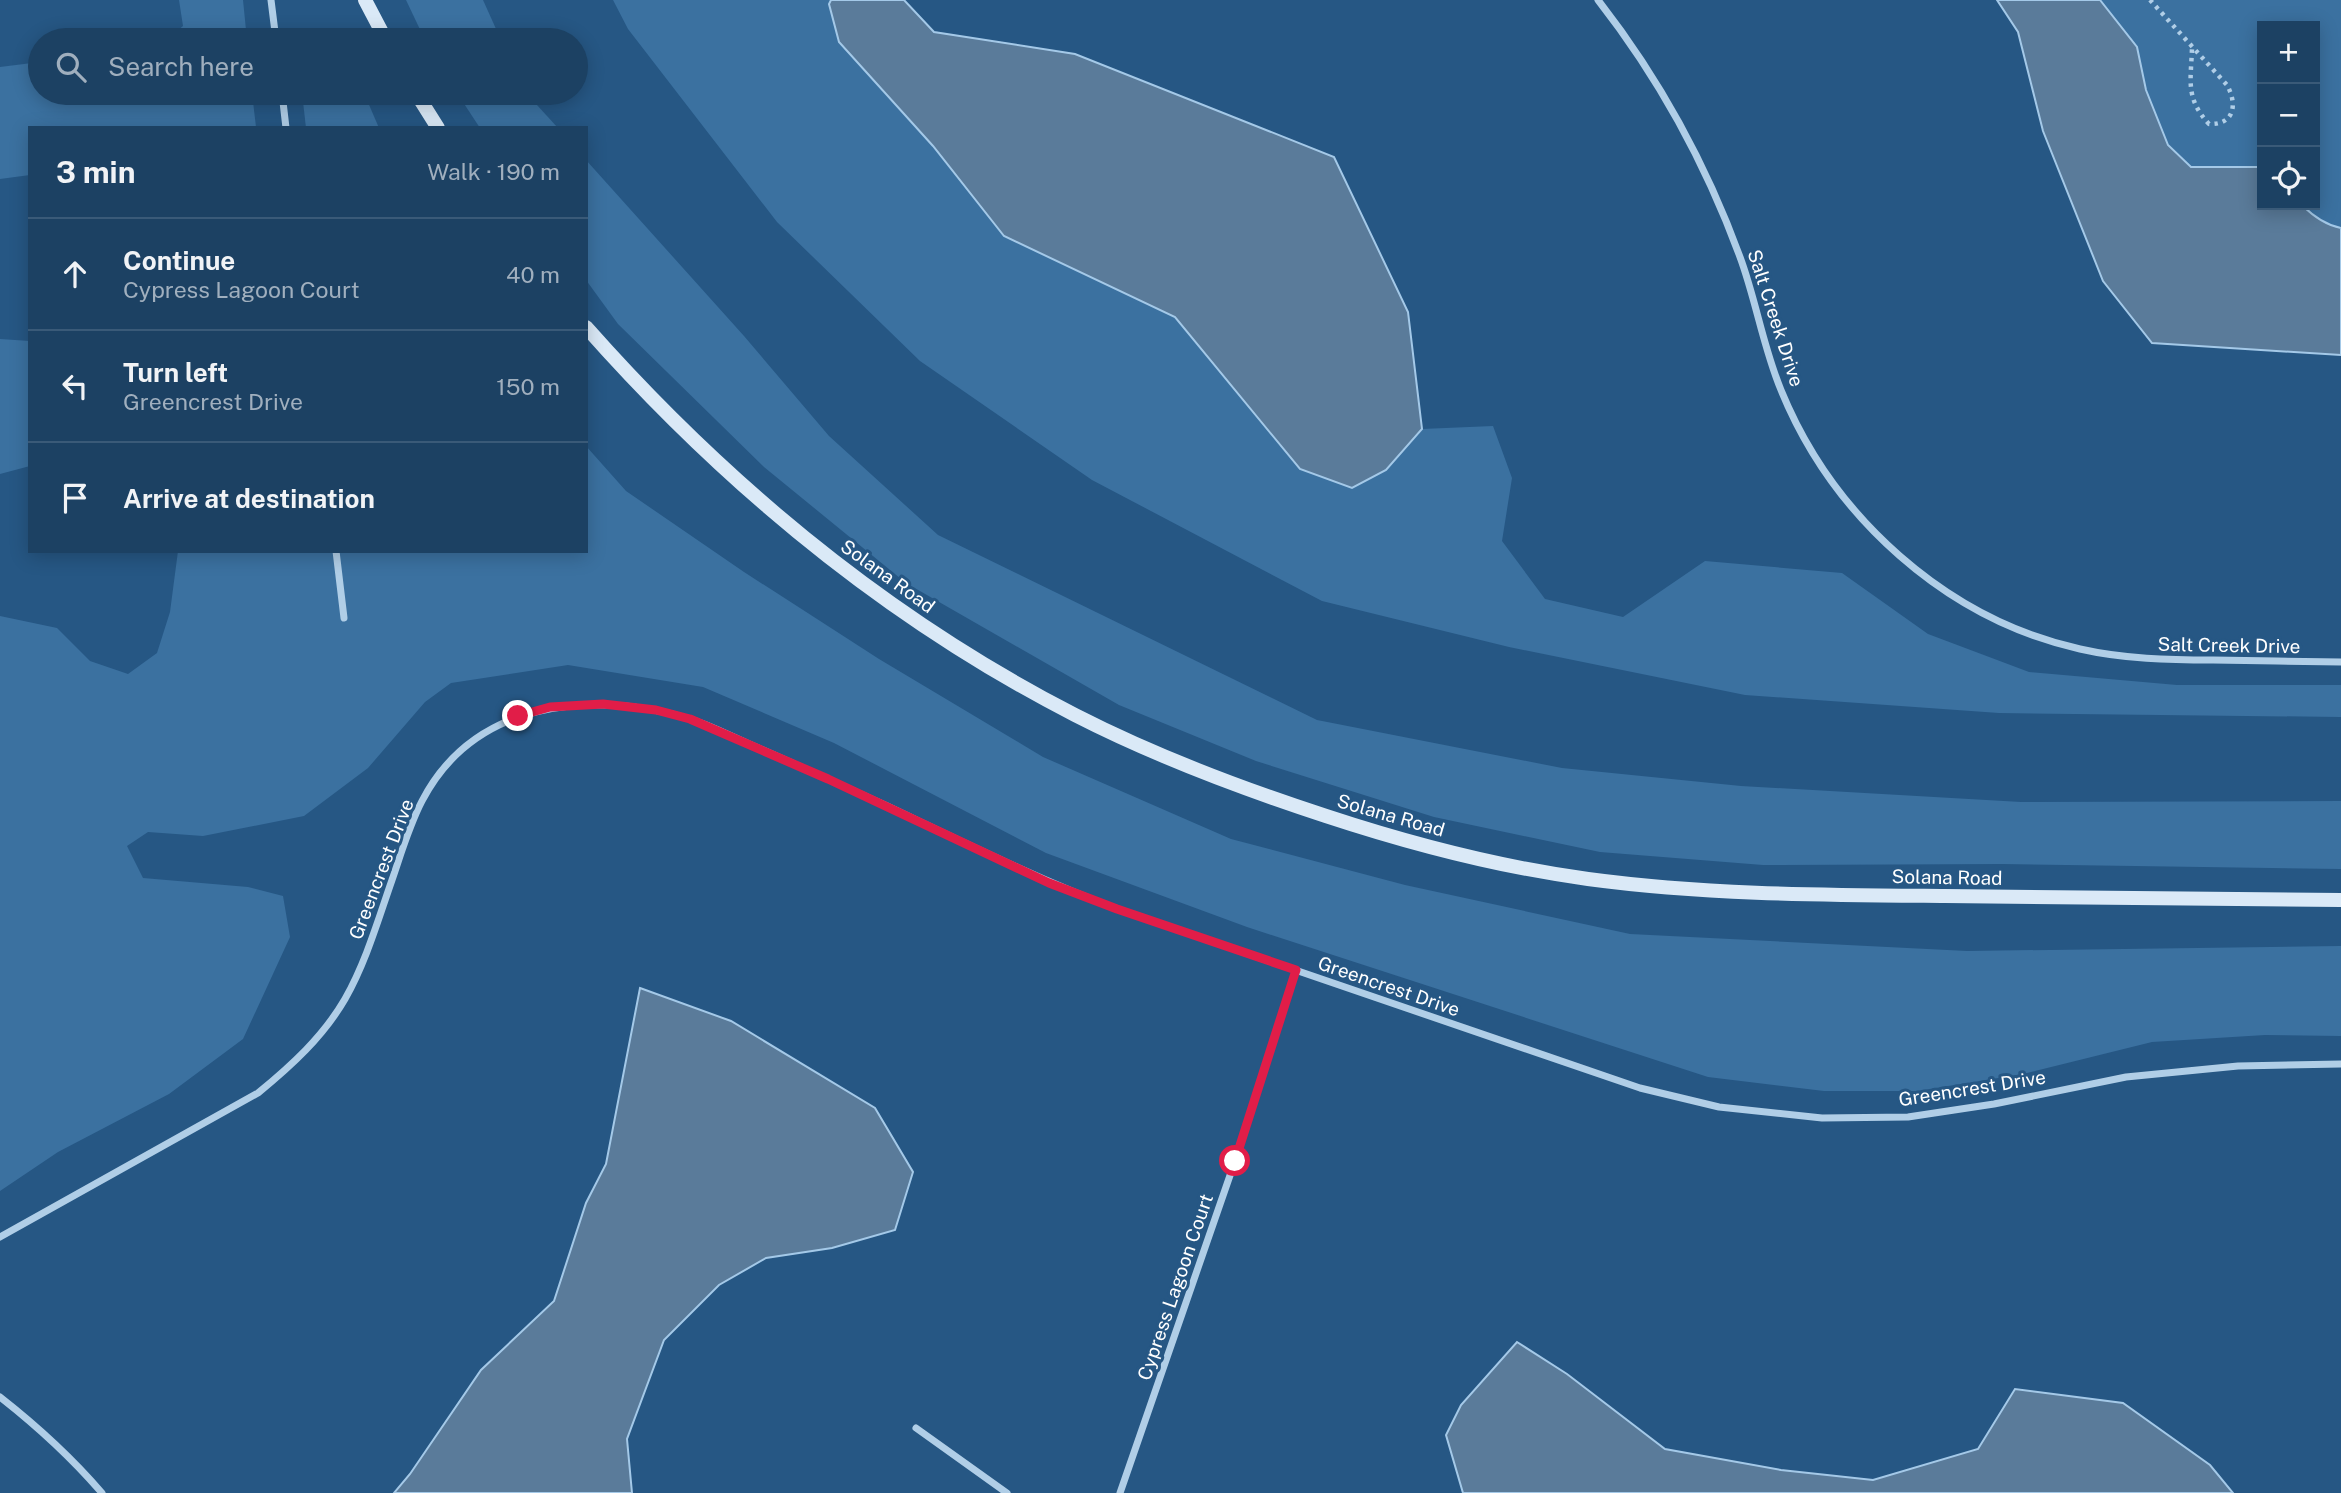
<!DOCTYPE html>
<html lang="en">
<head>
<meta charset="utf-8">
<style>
	body { margin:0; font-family:"Public Sans",sans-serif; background:#294c6c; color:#f1f3f6 }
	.controls { position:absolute; right:21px; top:21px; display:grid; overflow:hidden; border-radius:0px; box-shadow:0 4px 18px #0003 }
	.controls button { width:63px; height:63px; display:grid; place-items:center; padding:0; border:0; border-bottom:2px solid #3a5a78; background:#1c4163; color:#f1f3f6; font:35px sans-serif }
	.stop { position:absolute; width:21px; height:21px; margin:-16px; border:5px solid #e11d48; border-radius:50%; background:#fff }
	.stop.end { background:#e11d48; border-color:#fff; box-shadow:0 2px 7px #0008 }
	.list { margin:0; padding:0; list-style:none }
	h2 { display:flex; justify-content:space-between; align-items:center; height:91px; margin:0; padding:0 28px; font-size:30px }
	h2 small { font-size:23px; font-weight:400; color:#a0afbe }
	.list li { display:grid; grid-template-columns:46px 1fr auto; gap:21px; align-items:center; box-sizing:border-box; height:112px; padding:0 28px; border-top:2px solid #3a5a78 }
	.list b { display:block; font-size:26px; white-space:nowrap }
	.list p { margin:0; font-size:23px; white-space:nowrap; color:#a0afbe }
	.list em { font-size:23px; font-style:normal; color:#a0afbe }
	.icon { flex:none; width:38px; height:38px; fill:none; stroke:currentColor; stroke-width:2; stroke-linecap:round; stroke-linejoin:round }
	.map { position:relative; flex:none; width:2341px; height:1493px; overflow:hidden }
	.search { position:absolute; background:#1c4163; box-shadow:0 4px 18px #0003; left:28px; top:28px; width:560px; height:77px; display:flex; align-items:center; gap:18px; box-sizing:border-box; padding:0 24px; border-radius:38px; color:#a0afbe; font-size:26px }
	.panel { position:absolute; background:#1c4163; box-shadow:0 4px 18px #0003; left:28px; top:126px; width:560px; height:427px; border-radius:0px }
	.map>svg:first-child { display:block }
	.green { fill:#3b71a0 }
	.water { fill:#5a7b9a; stroke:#a4c9e8; stroke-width:2 }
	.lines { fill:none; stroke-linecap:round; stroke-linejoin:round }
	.path { stroke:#b0cee7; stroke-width:4.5; stroke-dasharray:3.5 5; stroke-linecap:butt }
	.street { stroke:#b0cee7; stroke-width:7 }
	.secondary { stroke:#dae9f7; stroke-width:14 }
	.route { stroke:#e11d48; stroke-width:9 }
	.labels { text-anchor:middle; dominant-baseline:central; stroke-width:6; stroke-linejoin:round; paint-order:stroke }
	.street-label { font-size:19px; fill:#fff; stroke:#265784 }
</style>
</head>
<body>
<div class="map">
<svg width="2341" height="1493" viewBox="0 0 2341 1493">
	<rect width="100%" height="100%" fill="#265784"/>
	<g class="green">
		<path d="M179 0H243L247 40H166L183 26Z"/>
		<path d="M406 0H483L501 40H425Z"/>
		<path d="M613 0H831L829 4 883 92 933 146 1004 236 1175 317 1300 469 1386 470 1422 429 1493 426 1512 478 1502 541 1545 599 1623 617 1705 561 1842 573 1928 634 2029 672 2177 685H2341V717L1999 713 1745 695 1509 647 1322 601 1092 480 920 361 777 222 628 29Z"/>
		<path d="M2100 0H2341V228C2325 225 2313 216 2302 205H2315V26H2262V167H2191L2168 145 2146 90 2137 47Z"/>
		<path d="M40 62V93H252L256 127 30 128V175L0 179V67Z"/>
		<path d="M302 93H364L379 128H306Z"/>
		<path d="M457 93H526L558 128H480Z"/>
		<path d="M586 160 744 336 829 436 938 535 1317 720 1562 768 1741 786 2021 802 2341 801V869L2002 864 1763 865 1600 852 1434 817 1256 761 1119 705 906 583 764 467 618 324 586 280Z"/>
		<path d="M0 339 30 341V466L0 474Z"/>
		<path d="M586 446 626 491 744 572 879 659 1043 757 1231 839 1405 885 1630 934 1967 951 2341 946V1036L2265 1035 2152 1042 2023 1074 1917 1091H1824L1708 1077 1247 927 1046 853 834 743 703 687 568 665 451 683 425 702 368 768 304 816 203 836 148 832 127 846 143 878 248 887 283 896 290 937 243 1039 169 1094 58 1152 0 1191V616L57 628 90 661 128 674 157 653 170 612 178 551H586Z"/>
	</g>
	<g class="water">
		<path d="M831 0H904L934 32 1075 54 1334 157 1408 312 1422 429 1386 470 1352 488 1300 469 1175 317 1004 236 933 146 839 42 829 4Z"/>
		<path d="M1997 0H2100L2137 47 2146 90 2168 145 2191 167H2262V205H2302C2313 216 2325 225 2341 228V355L2152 343 2103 281 2043 131 2018 32Z"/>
		<path d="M640 988 731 1021 875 1108 913 1172 895 1230 832 1248 766 1258 719 1285 664 1340 627 1439 632 1493H394L410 1474 481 1370 554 1301 586 1203 606 1164Z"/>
		<path d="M1517 1342 1567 1374 1665 1449 1781 1470 1873 1480 1978 1449 2015 1389 2123 1403 2210 1465 2233 1493H1463L1446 1435 1461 1405Z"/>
	</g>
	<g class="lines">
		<path class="path" d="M2150 0 2227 85C2238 105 2234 125 2209 124 2185 98 2191 81 2192 48"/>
		<g class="street">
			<path d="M271 0 276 40"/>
			<path d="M1598 0C1659 78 1706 164 1740 257 1756 300 1763 347 1781 390 1833 517 1946 619 2080 649 2124 659 2169 660 2213 660 2256 661 2298 661 2341 662"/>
			<path d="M282 93 286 128"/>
			<path d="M336 551 344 618"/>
			<path d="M0 1237 258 1093C291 1066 323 1037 345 999 366 962 378 920 392 880 401 854 409 826 422 801 474 701 589 690 687 718 708 724 729 735 749 744 795 764 841 785 887 806 963 842 1038 879 1117 909L1640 1088 1719 1107 1822 1118 1908 1117 1994 1104 2126 1077 2238 1066 2341 1064"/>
			<path d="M0 1397C37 1426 71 1457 102 1493"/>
			<path d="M916 1428 1007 1493"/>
			<path d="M1120 1493 1235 1161 1296 970"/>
		</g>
		<g class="secondary">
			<path d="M365 0 386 40"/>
			<path d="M416 93 438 128"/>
			<path d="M586 327C725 484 888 619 1075 715 1155 756 1240 788 1326 816 1411 844 1499 867 1588 879 1707 895 1826 895 1945 896 2077 898 2209 899 2341 900"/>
		</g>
	</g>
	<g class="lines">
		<path class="route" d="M518 716 550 707 603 704 656 710 690 719 828 779 1049 883 1117 909 1296 970 1235 1161"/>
	</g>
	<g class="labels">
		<g class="street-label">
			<text transform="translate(1776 318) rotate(72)">Salt Creek Drive</text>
			<text transform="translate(888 576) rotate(36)">Solana Road</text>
			<text transform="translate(2229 645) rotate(1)">Salt Creek Drive</text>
			<text transform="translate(1391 815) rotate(16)">Solana Road</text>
			<text transform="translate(381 869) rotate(-69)">Greencrest Drive</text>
			<text transform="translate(1947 877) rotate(1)">Solana Road</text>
			<text transform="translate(1389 986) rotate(19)">Greencrest Drive</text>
			<text transform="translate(1972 1088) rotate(-9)">Greencrest Drive</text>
			<text transform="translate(1175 1287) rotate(-71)">Cypress Lagoon Court</text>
		</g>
	</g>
</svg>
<div class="controls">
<button>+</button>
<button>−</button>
<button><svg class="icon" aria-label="locate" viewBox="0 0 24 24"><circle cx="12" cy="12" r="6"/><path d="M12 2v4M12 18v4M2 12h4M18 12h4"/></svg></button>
</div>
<div class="stop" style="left:1235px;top:1161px"></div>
<div class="stop end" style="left:518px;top:716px"></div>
<div class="search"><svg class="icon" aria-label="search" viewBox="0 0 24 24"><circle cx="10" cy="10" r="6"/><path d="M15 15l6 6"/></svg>Search here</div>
<section class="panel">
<h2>3 min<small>Walk · 190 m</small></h2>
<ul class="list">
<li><svg class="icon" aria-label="ahead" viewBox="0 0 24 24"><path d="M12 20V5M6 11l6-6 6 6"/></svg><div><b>Continue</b><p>Cypress Lagoon Court</p></div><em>40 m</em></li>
<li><svg class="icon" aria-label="left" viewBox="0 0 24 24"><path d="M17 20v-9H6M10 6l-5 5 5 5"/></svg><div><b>Turn left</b><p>Greencrest Drive</p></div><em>150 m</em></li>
<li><svg class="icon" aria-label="arrive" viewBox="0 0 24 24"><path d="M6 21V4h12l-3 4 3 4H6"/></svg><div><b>Arrive at destination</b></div></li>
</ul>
</section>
</div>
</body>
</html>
